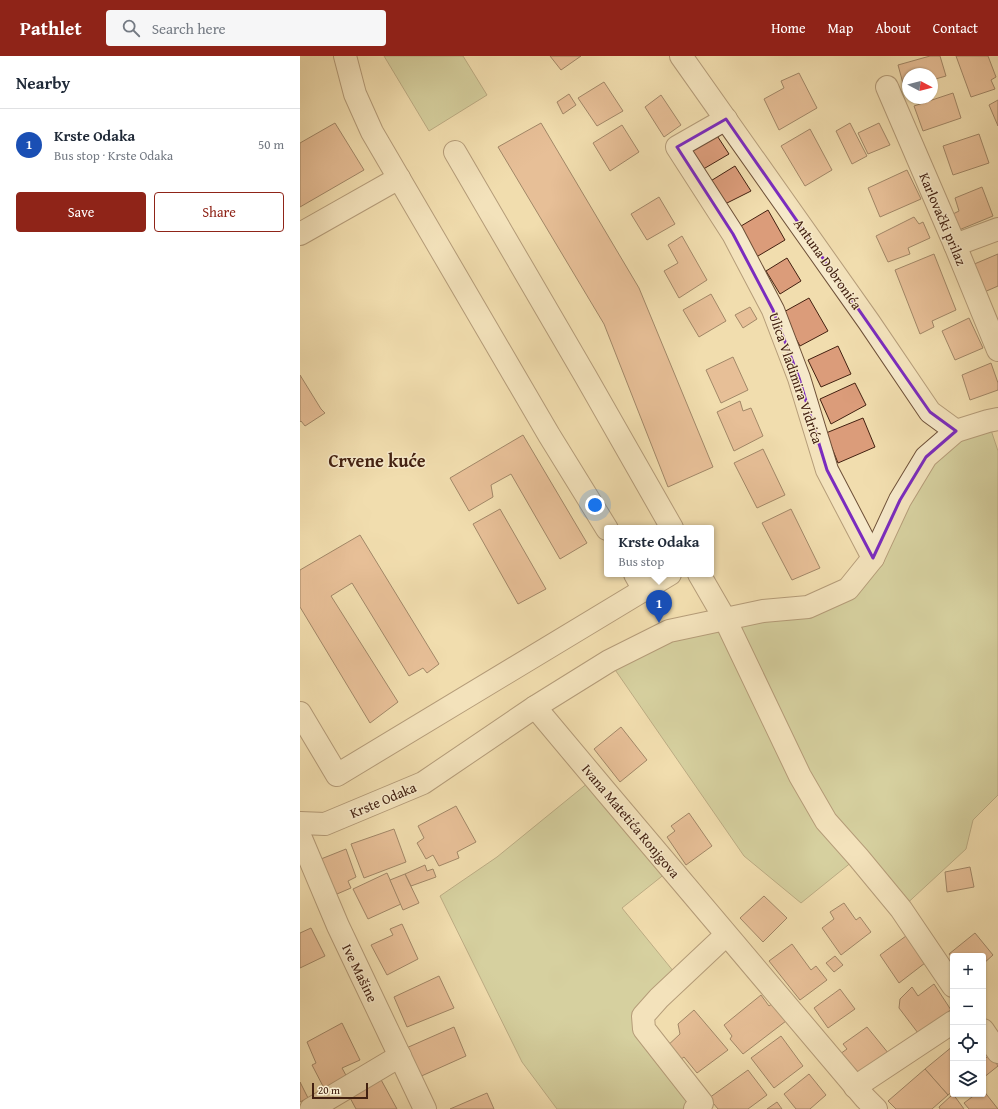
<!DOCTYPE html>
<html lang="en">
<head>
<meta charset="utf-8">
<style>
	body { margin:0; font-family:"Gentium Book Plus",serif; background:#f6f6f7; color:#1f2937 }
	.controls { position:absolute; right:12px; bottom:12px; display:grid; overflow:hidden; border-radius:4px; box-shadow:0 1px 3px #0004 }
	.controls button { width:36px; height:36px; display:grid; place-items:center; padding:0; border:0; border-bottom:1px solid #e0e1e3; background:#fff; color:#1f2937; font:20px sans-serif }
	.compass { position:absolute; left:602px; top:12px; width:36px; height:36px; border-radius:50%; background:#fff; box-shadow:0 1px 3px #0004; rotate:97deg }
	.scale { position:absolute; left:12px; bottom:10px; width:56px; box-sizing:border-box; padding-left:4px; border:2px solid #432111; border-top:0; font-size:11px; line-height:14px; white-space:nowrap; color:#432111; -webkit-text-stroke:3px #f6e9ca; paint-order:stroke }
	.you { position:absolute; left:295px; top:449px; width:14px; height:14px; margin:-10px; border:3px solid #fff; border-radius:50%; background:#1a73e8; box-shadow:0 0 0 6px #1a73e833 }
	.badge { display:grid; place-items:center; width:26px; height:26px; border-radius:50%; background:#8f2418; color:#fff; font-size:13px; font-weight:700 }
	.pin { position:absolute; translate:-50% -33px; filter:drop-shadow(0 1px 2px #0008) }
	.pin::after { content:''; position:absolute; top:21px; width:14px; height:12px; background:inherit; clip-path:polygon(0 0,100% 0,50% 100%) }
	.popup { position:absolute; left:304px; top:469px; width:110px; height:52px; box-sizing:border-box; display:grid; place-content:center; border-radius:4px; background:#fff; filter:drop-shadow(0 1px 3px #0005); font-size:13px; white-space:nowrap; color:#747a83 }
	.popup b { font-size:15px; color:#1f2937 }
	.popup::after { content:''; position:absolute; left:50%; top:100%; margin-left:-8px; border:8px solid transparent; border-top-color:#fff }
	.list { margin:0; padding:0; list-style:none }
	h2 { display:flex; justify-content:space-between; align-items:center; height:52px; margin:0; padding:0 16px; font-size:17px }
	h2 small { font-size:13px; font-weight:400; color:#747a83 }
	.list li { display:grid; grid-template-columns:26px 1fr auto; gap:12px; align-items:center; box-sizing:border-box; height:72px; padding:0 16px; border-top:1px solid #e0e1e3 }
	.list b { display:block; font-size:15px; white-space:nowrap }
	.list p { margin:0; font-size:13px; white-space:nowrap; color:#747a83 }
	.list em { font-size:13px; font-style:normal; color:#747a83 }
	.actions { display:flex; gap:8px; padding:12px 16px }
	.actions a { flex:1; padding:9px 0; border:1px solid #8f2418; border-radius:4px; text-align:center; font-size:14px; color:#8f2418 }
	.actions .main { background:#8f2418; color:#fff }
	.icon { flex:none; width:22px; height:22px; fill:none; stroke:currentColor; stroke-width:2; stroke-linecap:round; stroke-linejoin:round }
	.map { position:relative; flex:none; width:698px; height:1053px; overflow:hidden }
	header { display:flex; align-items:center; gap:24px; box-sizing:border-box; height:56px; padding:0 20px; background:#8f2418; color:#fff }
	header strong { font-size:19px }
	nav { display:flex; gap:22px; margin-inline-start:auto; font-size:14px }
	.search { width:280px; height:36px; background:#f6f6f7; display:flex; align-items:center; gap:10px; box-sizing:border-box; padding:0 14px; border-radius:4px; color:#747a83; font-size:15px }
	main { display:flex }
	aside { flex:1; background:#fff }
	.map>svg:first-child { display:block }
	.green { fill:#b7c28d; stroke:#7d724f }
	.building { fill:#db9c7a; stroke:#432111 }
	.lines { fill:none; stroke-linecap:round; stroke-linejoin:round }
	.minor-casing { stroke:#6e5038; stroke-width:24 }
	.minor { stroke:#f6e9ca; stroke-width:22 }
	.marked { fill:none; stroke:#7b2cbf; stroke-width:3; stroke-linejoin:round }
	.labels { text-anchor:middle; dominant-baseline:central; stroke-width:3; stroke-linejoin:round; paint-order:stroke }
	.street-label { font-size:14px; fill:#432111; stroke:#f6e9ca }
	.district-label { font-size:18px; font-weight:bold; fill:#432111; stroke:#f6e9ca }
</style>
</head>
<body>
<header>
<strong>Pathlet</strong>
<div class="search"><svg class="icon" aria-label="search" viewBox="0 0 24 24"><circle cx="10" cy="10" r="6"/><path d="M15 15l6 6"/></svg>Search here</div>
<nav><a>Home</a><a>Map</a><a>About</a><a>Contact</a></nav>
</header>
<main>
<aside>
<h2>Nearby<small></small></h2>
<ul class="list">
<li><span class="badge" style="background:#1a4fb4">1</span><div><b>Krste Odaka</b><p>Bus stop · Krste Odaka</p></div><em>50 m</em></li>
</ul>
<div class="actions"><a class="main">Save</a><a>Share</a></div>
</aside>
<div class="map">
<svg width="698" height="1053" viewBox="0 0 698 1053">
	<rect width="100%" height="100%" fill="#f1ddae"/>
	<filter id="stains"><feTurbulence type="fractalNoise" baseFrequency=".005" numOctaves="4"/><feColorMatrix values="0 0 0 0 .2 0 0 0 0 .09 0 0 0 0 .02 0 0 0 .5 -.17"/></filter>
	<radialGradient id="worn" r=".72"><stop offset=".6" stop-color="#630" stop-opacity="0"/><stop offset="1" stop-color="#630" stop-opacity=".3"/></radialGradient>
	<g class="green">
		<path d="M84 0H163L187 39 129 75Z"/>
		<path d="M688 365 698 395V739L673 764 666 793 601 853 558 801 501 847 444 800 309 605 369 575 548 533 626 401Z"/>
		<path d="M294 722 371 813 322 852 374 916 343 959 394 1053H257L222 1006 140 840 197 801Z"/>
	</g>
	<g class="building">
		<path d="M250 0H281L261 14Z"/>
		<path d="M630 0H640L646 20 632 24V18H608V30L604 31 598 9Z"/>
		<path d="M656 0H688L696 21 691 24 695 33 671 41Z"/>
		<path d="M499 17 517 52 479 74 464 43 484 32 481 25Z"/>
		<path d="M304 26 323 55 297 70 278 42Z"/>
		<path d="M653 37 661 62 623 75 614 50Z"/>
		<path d="M269 38 276 49 263 58 257 46Z"/>
		<path d="M361 39 381 69 364 81 345 51Z"/>
		<path d="M698 44V70L689 49Z"/>
		<path d="M35 67 64 114 0 151V87Z"/>
		<path d="M241 67 339 232 413 411 368 431 304 268 198 91Z"/>
		<path d="M550 67 567 100 552 108 536 75Z"/>
		<path d="M579 67 590 89 568 98 558 77Z"/>
		<path d="M322 69 339 96 310 115 293 87Z"/>
		<path d="M510 73 532 114 505 130 481 90Z"/>
		<path d="M414 75 429 98 400 115 385 93Z"/>
		<path d="M679 78 689 107 653 119 643 90Z"/>
		<path d="M435 110 451 135 423 149 409 126Z"/>
		<path d="M607 114 621 143 580 161 568 132Z"/>
		<path d="M682 131 693 160 659 174 653 158 659 155 655 142Z"/>
		<path d="M359 141 375 168 347 184 331 158Z"/>
		<path d="M468 154 485 184 453 203 436 173Z"/>
		<path d="M614 161 619 168 623 166 630 182 608 192 610 198 588 206 576 180Z"/>
		<path d="M382 180 407 224 379 242 364 215 378 207 368 189Z"/>
		<path d="M634 198 656 254 632 265 634 271 620 278 595 214Z"/>
		<path d="M698 198V230L682 237 672 209Z"/>
		<path d="M487 202 501 225 480 238 466 215Z"/>
		<path d="M411 238 426 265 399 281 383 254Z"/>
		<path d="M509 242 528 275 500 290 482 257Z"/>
		<path d="M450 251 457 263 443 272 435 259Z"/>
		<path d="M669 262 683 292 655 304 642 275Z"/>
		<path d="M538 290 551 318 521 331 508 304Z"/>
		<path d="M433 301 448 334 421 347 406 314Z"/>
		<path d="M691 307 698 327V334L670 344 662 319Z"/>
		<path d="M0 319 21 353 25 357 5 370 1 365 0 366Z"/>
		<path d="M555 327 566 349 531 368 520 343Z"/>
		<path d="M440 345 443 355 451 352 463 380 434 395 417 356Z"/>
		<path d="M563 362 575 391 538 407 526 377Z"/>
		<path d="M223 379 287 487 260 503 211 418 191 429 193 441 169 455 150 422Z"/>
		<path d="M463 393 485 439 457 452 434 407Z"/>
		<path d="M200 453 246 533 218 548 173 468Z"/>
		<path d="M491 453 520 512 492 524 462 467Z"/>
		<path d="M60 479 139 608 127 617 123 612 109 620 52 527 31 540 98 646 70 667 0 551V514Z"/>
		<path d="M321 671 347 704 320 726 294 693Z"/>
		<path d="M156 750 176 786 157 796 159 802 139 810 133 799 126 803 117 787 124 782 118 770Z"/>
		<path d="M389 757 412 790 386 809 367 781 375 775 371 770Z"/>
		<path d="M94 773 106 806 64 822 51 788Z"/>
		<path d="M46 793 56 821 48 825 51 832 30 841 16 805Z"/>
		<path d="M125 809 127 815 133 813 136 821 111 830 105 818Z"/>
		<path d="M670 811 674 831 647 836 645 816Z"/>
		<path d="M87 817 101 848 68 863 53 833Z"/>
		<path d="M105 818 119 847 103 854 90 824Z"/>
		<path d="M464 840 487 862 463 886 440 862Z"/>
		<path d="M544 847 556 864 560 861 571 876 541 899 522 872 534 863 530 856Z"/>
		<path d="M102 868 118 903 87 919 71 889 93 879 90 873Z"/>
		<path d="M11 872 25 900 0 912V877Z"/>
		<path d="M675 877 693 899 683 908V900H653V903L649 898Z"/>
		<path d="M606 880 625 907 599 927 580 899Z"/>
		<path d="M492 888 511 914 516 910 527 924 500 944 469 905Z"/>
		<path d="M535 900 543 909 534 916 526 907Z"/>
		<path d="M139 920 154 952 107 971 94 941Z"/>
		<path d="M634 928 651 954 618 977 599 952 600 943 612 931 618 940Z"/>
		<path d="M540 933 555 953 528 972 514 952Z"/>
		<path d="M461 939 469 950 473 947 486 965 443 998 430 983 432 980 424 969Z"/>
		<path d="M394 954 428 994 397 1017 384 1001 376 1007 365 992 380 978 378 968Z"/>
		<path d="M42 967 60 1004 42 1012 48 1023 26 1036 12 1009 16 1007 7 986Z"/>
		<path d="M154 971 166 1000 117 1022 104 993Z"/>
		<path d="M567 971 589 998 558 1021 540 998 547 993 543 988Z"/>
		<path d="M481 980 503 1010 474 1032 451 1002Z"/>
		<path d="M653 990V1035L648 1039 625 1013Z"/>
		<path d="M691 998 698 1010 683 1022V1004Z"/>
		<path d="M625 1013 648 1039 632 1053H596L588 1045Z"/>
		<path d="M448 1014 467 1039 448 1053H418L409 1042Z"/>
		<path d="M509 1018 526 1039 510 1053H496L484 1038Z"/>
		<path d="M79 1020 97 1053H56L48 1038Z"/>
		<path d="M0 1026 8 1042 0 1046Z"/>
		<path d="M683 1034 698 1053H669L664 1047 676 1038H683Z"/>
		<path d="M187 1037 194 1053H150Z"/>
		<path d="M653 1038 664 1053H640L639 1051Z"/>
		<path d="M477 1046 482 1053H467Z"/>
	</g>
	<g class="lines">
		<g class="minor-casing">
			<g id="minor">
				<path d="M45 0 55 38 72 76 249 379 307 473"/>
				<path d="M381 0 569 266 630 356 656 375"/>
				<path d="M587 31 655 189 698 294"/>
				<path d="M426 63 377 91 433 178 473 254 499 322 527 414 573 502"/>
				<path d="M155 96 286 321 372 472"/>
				<path d="M0 178 99 122"/>
				<path d="M655 189 698 173"/>
				<path d="M335 518 344 534"/>
				<path d="M399 518 425 563 500 720 526 765 558 801 601 853 653 930"/>
				<path d="M235 651C344 782 455 911 565 1042L576 1053"/>
				<path d="M0 657 37 719 370 518"/>
				<path d="M0 767 25 768 123 727 235 651 309 605 369 575 463 555 508 551 548 533 573 502 600 444 626 401 656 375 688 365 698 363"/>
				<path d="M0 780 38 870 125 1053"/>
				<path d="M683 974 698 996"/>
				<path d="M555 1031 653 966"/>
				<path d="M11 1053 100 1000"/>
				<path d="M395 1053 402 1047 344 973 343 960 359 942 426 879"/>
			</g>
		</g>
		<use href="#minor" class="minor"/>
	</g>
	<path d="M0 0H698V1053H0ZM426 63 630 356 656 375 626 401 600 444 573 502 527 414 499 322 473 254 433 178 377 91Z" fill="#f1ddae" fill-opacity=".55" fill-rule="evenodd"/>
	<path class="marked" d="M426 63 630 356 656 375 626 401 600 444 573 502 527 414 499 322 473 254 433 178 377 91Z"/>
	<g class="labels">
		<g class="street-label">
			<text transform="translate(643 163) rotate(67)">Karlovački prilaz</text>
			<text transform="translate(528 208) rotate(55)">Antuna Dobronića</text>
			<text transform="translate(496 322) rotate(71)">Ulica Vladimira Vidrića</text>
			<text transform="translate(83 744) rotate(-23)">Krste Odaka</text>
			<text transform="translate(331 765) rotate(50)">Ivana Matetića Ronjgova</text>
			<text transform="translate(60 917) rotate(64)">Ive Mašine</text>
		</g>
		<g class="district-label">
			<text x="77" y="404">Crvene kuće</text>
		</g>
	</g>
	<rect width="100%" height="100%" filter="url(#stains)"/>
	<rect width="100%" height="100%" fill="url(#worn)"/>
</svg>
<div class="controls">
<button>+</button>
<button>−</button>
<button><svg class="icon" aria-label="locate" viewBox="0 0 24 24"><circle cx="12" cy="12" r="6"/><path d="M12 2v4M12 18v4M2 12h4M18 12h4"/></svg></button>
<button><svg class="icon" aria-label="layers" viewBox="0 0 24 24"><path d="M12 4l9 5-9 5-9-5zM3 14l9 5 9-5"/></svg></button>
</div>
<svg class="compass" viewBox="-18 -18 36 36"><path d="M0-13l5 13h-10z" fill="#e53935"/><path d="M0 13l5-13h-10z" fill="#747a83"/></svg>
<div class="scale">20 m</div>
<div class="you"></div>
<div class="pin badge" style="left:359px;top:567px;background:#1a4fb4">1</div>
<div class="popup"><b>Krste Odaka</b>Bus stop</div>
</div>
</main>
</body>
</html>
